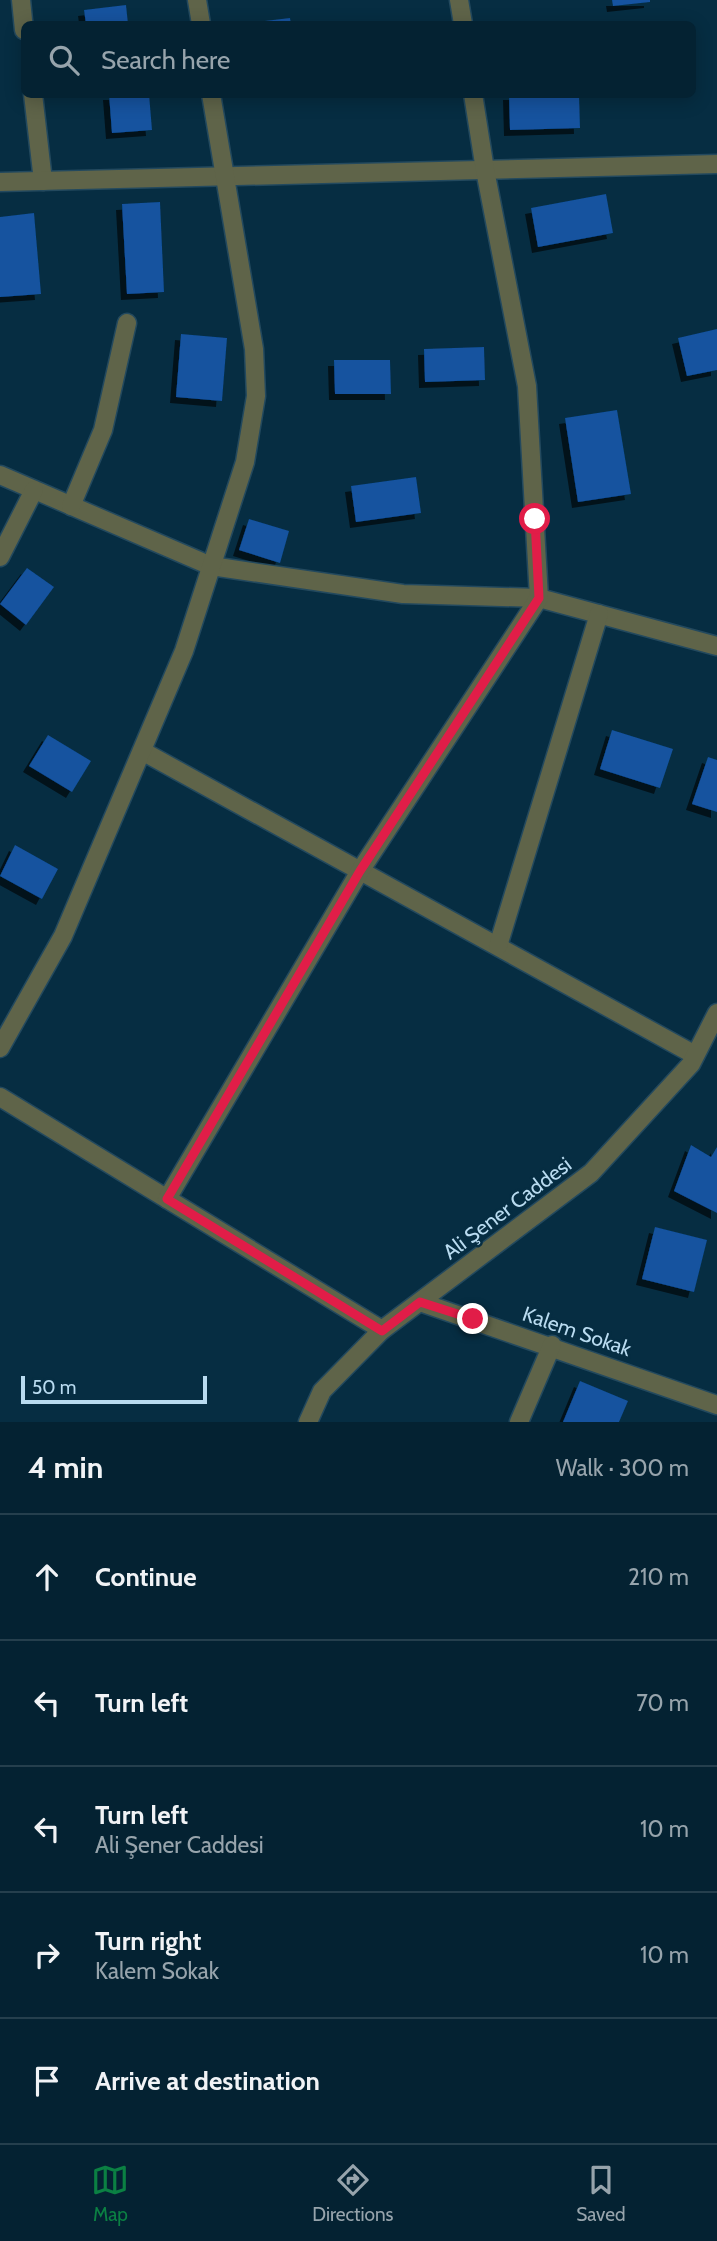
<!DOCTYPE html>
<html lang="en">
<head>
<meta charset="utf-8">
<style>
	body { margin:0; font-family:Cabin,sans-serif; background:#0d2a3a; color:#f1f3f6 }
	.scale { position:absolute; left:21px; bottom:18px; width:186px; box-sizing:border-box; padding-left:7px; border:4px solid #b9dbf0; border-top:0; font-size:19px; line-height:24px; white-space:nowrap; color:#b9dbf0; -webkit-text-stroke:5px #062d42; paint-order:stroke }
	.stop { position:absolute; width:21px; height:21px; margin:-16px; border:5px solid #e11d48; border-radius:50%; background:#fff }
	.stop.end { background:#e11d48; border-color:#fff; box-shadow:0 2px 7px #0008 }
	.list { margin:0; padding:0; list-style:none }
	h2 { display:flex; justify-content:space-between; align-items:center; height:91px; margin:0; padding:0 28px; font-size:30px }
	h2 small { font-size:23px; font-weight:400; color:#97a4ac }
	.list li { display:grid; grid-template-columns:46px 1fr auto; gap:21px; align-items:center; box-sizing:border-box; height:126px; padding:0 28px; border-top:2px solid #253f4d }
	.list b { display:block; font-size:26px; white-space:nowrap }
	.list p { margin:0; font-size:23px; white-space:nowrap; color:#97a4ac }
	.list em { font-size:23px; font-style:normal; color:#97a4ac }
	.icon { flex:none; width:38px; height:38px; fill:none; stroke:currentColor; stroke-width:2; stroke-linecap:round; stroke-linejoin:round }
	.map { position:relative; flex:none; width:717px; height:1422px; overflow:hidden }
	.search { position:absolute; background:#042232; box-shadow:0 4px 18px #0003; left:21px; right:21px; top:21px; height:77px; display:flex; align-items:center; gap:18px; box-sizing:border-box; padding:0 24px; border-radius:10px; color:#97a4ac; font-size:26px }
	.sheet { height:721px; background:#042232 }
	nav { display:flex; justify-content:space-around; align-items:center; box-sizing:border-box; height:98px; border-top:2px solid #253f4d; background:#042232; font-size:19px; color:#97a4ac }
	nav a { display:grid; justify-items:center; gap:4px }
	nav .on { color:#0b8043 }
	.map>svg:first-child { display:block }
	.building { fill:#13529f; filter:url(#shadow) }
	.lines { fill:none; stroke-linecap:round; stroke-linejoin:round }
	.minor-casing { stroke:#23495e; stroke-width:21 }
	.minor { stroke:#5f6449; stroke-width:18 }
	.route { stroke:#e11d48; stroke-width:9 }
	.labels { text-anchor:middle; dominant-baseline:central; stroke-width:5; stroke-linejoin:round; paint-order:stroke }
	.street-label { font-size:21px; fill:#b9dbf0; stroke:#062d42 }
</style>
</head>
<body>
<div class="map">
<svg width="717" height="1422" viewBox="0 0 717 1422">
	<defs>
		<filter id="shadow"><feDropShadow dx="-6" dy="6" stdDeviation="0" flood-color="#0009"/></filter>
	</defs>
	<rect width="100%" height="100%" fill="#062d42"/>
	<g class="building">
		<path d="M612 0H650V2L613 6Z"/>
		<path d="M126 5 128 24H86L84 10Z"/>
		<path d="M290 18 291 24H247V23Z"/>
		<path d="M109 94H149L152 130 112 133Z"/>
		<path d="M509 94H579L580 128 510 130Z"/>
		<path d="M606 194 613 233 538 247 531 208Z"/>
		<path d="M160 202 164 292 127 294 122 204Z"/>
		<path d="M34 213 41 294 0 297V217Z"/>
		<path d="M717 329V370L687 376 678 338Z"/>
		<path d="M181 334 227 338 222 401 176 397Z"/>
		<path d="M484 347 485 380 425 382 424 349Z"/>
		<path d="M334 360H390L391 394H335Z"/>
		<path d="M617 410 631 494 578 502 565 418Z"/>
		<path d="M416 477 421 513 356 522 351 486Z"/>
		<path d="M249 519 289 531 280 563 239 550Z"/>
		<path d="M27 568 54 587 26 625 0 604Z"/>
		<path d="M612 730 673 749 660 788 600 769Z"/>
		<path d="M48 735 91 761 72 792 29 766Z"/>
		<path d="M708 757 717 760V812L692 804Z"/>
		<path d="M15 845 58 869 42 899 0 876Z"/>
		<path d="M691 1145 711 1157 717 1147V1213L674 1191Z"/>
		<path d="M655 1227 707 1240 694 1292 642 1279Z"/>
		<path d="M580 1381 628 1401 619 1422H563Z"/>
	</g>
	<g class="lines">
		<g class="minor-casing">
			<g id="minor">
				<path d="M21 0 24 30"/>
				<path d="M197 0 201 24"/>
				<path d="M459 0 463 24"/>
				<path d="M33 94 43 181"/>
				<path d="M0 182 717 164"/>
				<path d="M0 475 211 566 403 594 539 598 717 646"/>
				<path d="M71 506 103 430 127 323"/>
				<path d="M0 557 34 490"/>
				<path d="M142 751 695 1055"/>
				<path d="M498 946 599 614"/>
				<path d="M0 1048 63 936 184 651 245 462 256 396 254 349 211 94"/>
				<path d="M0 1097 382 1330"/>
				<path d="M167 1199 360 871 539 598 527 386 485 170 473 94"/>
				<path d="M420 1302 717 1405"/>
				<path d="M308 1422 322 1391 382 1330 591 1173 691 1064 717 1013"/>
				<path d="M519 1422 552 1345"/>
			</g>
		</g>
		<use href="#minor" class="minor"/>
	</g>
	<g class="lines">
		<path class="route" d="M473 1319 420 1302 382 1331 167 1199 360 871 539 598 535 519"/>
	</g>
	<g class="labels">
		<g class="street-label">
			<text transform="translate(507 1208) rotate(-37)">Ali Şener Caddesi</text>
			<text transform="translate(577 1331) rotate(19)">Kalem Sokak</text>
		</g>
	</g>
</svg>
<div class="scale">50 m</div>
<div class="stop" style="left:535px;top:519px"></div>
<div class="stop end" style="left:473px;top:1319px"></div>
<div class="search"><svg class="icon" aria-label="search" viewBox="0 0 24 24"><circle cx="10" cy="10" r="6"/><path d="M15 15l6 6"/></svg>Search here</div>
</div>
<section class="sheet">
<h2>4 min<small>Walk · 300 m</small></h2>
<ul class="list">
<li><svg class="icon" aria-label="ahead" viewBox="0 0 24 24"><path d="M12 20V5M6 11l6-6 6 6"/></svg><div><b>Continue</b></div><em>210 m</em></li>
<li><svg class="icon" aria-label="left" viewBox="0 0 24 24"><path d="M17 20v-9H6M10 6l-5 5 5 5"/></svg><div><b>Turn left</b></div><em>70 m</em></li>
<li><svg class="icon" aria-label="left" viewBox="0 0 24 24"><path d="M17 20v-9H6M10 6l-5 5 5 5"/></svg><div><b>Turn left</b><p>Ali Şener Caddesi</p></div><em>10 m</em></li>
<li><svg class="icon" aria-label="right" viewBox="0 0 24 24"><path d="M7 20v-9h11M14 6l5 5-5 5"/></svg><div><b>Turn right</b><p>Kalem Sokak</p></div><em>10 m</em></li>
<li><svg class="icon" aria-label="arrive" viewBox="0 0 24 24"><path d="M6 21V4h12l-3 4 3 4H6"/></svg><div><b>Arrive at destination</b></div></li>
</ul>
</section>
<nav>
<a class="on"><svg class="icon" aria-label="map" viewBox="0 0 24 24"><path d="M3 6l6-2 6 2 6-2v14l-6 2-6-2-6 2zM9 4v14M15 6v14"/></svg>Map</a>
<a><svg class="icon" aria-label="directions" viewBox="0 0 24 24"><path d="M12 3l9 9-9 9-9-9zM9 14v-3h6M13 9l2 2-2 2"/></svg>Directions</a>
<a><svg class="icon" aria-label="saved" viewBox="0 0 24 24"><path d="M7 4h10v16l-5-4-5 4z"/></svg>Saved</a>
</nav>
</body>
</html>
